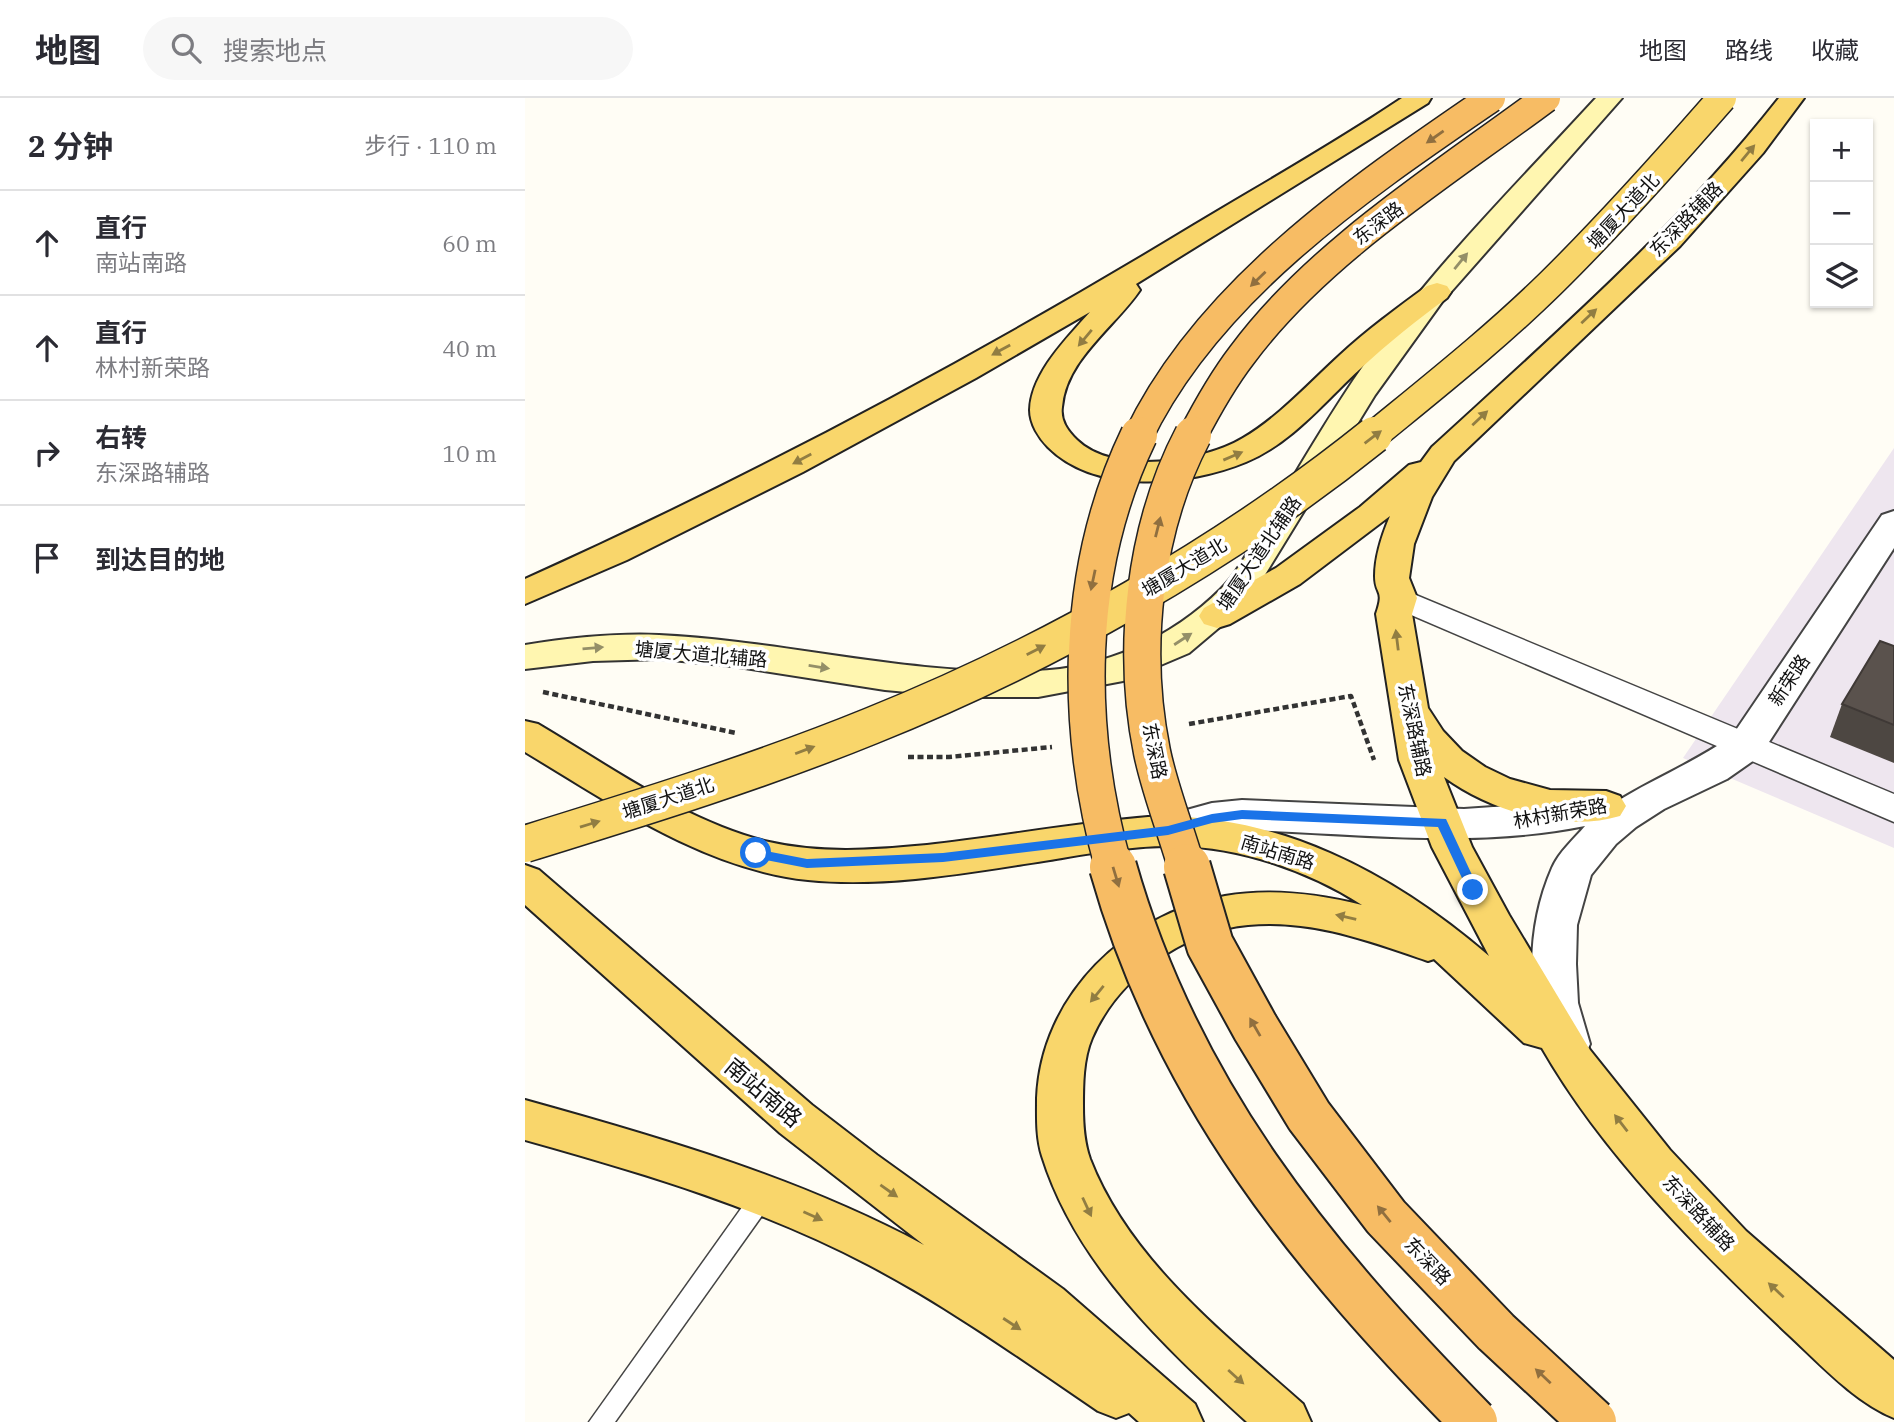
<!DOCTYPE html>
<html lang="zh">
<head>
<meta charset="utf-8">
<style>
	body { margin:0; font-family:"IBM Plex Serif","Noto Sans SC",serif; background:#f7f7f7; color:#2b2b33 }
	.controls { position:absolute; right:21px; top:21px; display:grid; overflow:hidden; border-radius:0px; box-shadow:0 2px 5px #0004 }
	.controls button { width:63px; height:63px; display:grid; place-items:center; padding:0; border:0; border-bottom:2px solid #e1e1e2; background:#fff; color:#2b2b33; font:35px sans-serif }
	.stop { position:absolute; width:21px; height:21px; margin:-16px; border:5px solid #1a73e8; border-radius:50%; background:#fff }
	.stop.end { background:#1a73e8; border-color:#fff; box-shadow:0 2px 7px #0008 }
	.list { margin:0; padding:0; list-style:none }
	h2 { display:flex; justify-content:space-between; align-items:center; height:91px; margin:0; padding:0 28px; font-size:30px }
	h2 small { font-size:23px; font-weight:400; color:#7c7c81 }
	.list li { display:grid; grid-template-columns:46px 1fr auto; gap:21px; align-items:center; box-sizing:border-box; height:105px; padding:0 28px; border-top:2px solid #e1e1e2 }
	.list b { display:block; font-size:26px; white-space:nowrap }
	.list p { margin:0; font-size:23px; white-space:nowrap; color:#7c7c81 }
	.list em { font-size:23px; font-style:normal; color:#7c7c81 }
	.icon { flex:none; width:38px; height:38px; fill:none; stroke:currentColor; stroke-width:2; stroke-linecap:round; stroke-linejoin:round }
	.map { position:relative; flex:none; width:1369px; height:1324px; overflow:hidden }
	header { display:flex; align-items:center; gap:42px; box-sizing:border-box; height:98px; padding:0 35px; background:#fff; border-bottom:2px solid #e1e1e2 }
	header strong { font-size:33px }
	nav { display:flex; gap:38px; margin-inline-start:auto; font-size:24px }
	.search { width:490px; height:63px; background:#f7f7f7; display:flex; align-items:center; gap:18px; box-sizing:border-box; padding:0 24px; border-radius:38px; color:#7c7c81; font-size:26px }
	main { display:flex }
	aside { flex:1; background:#fff }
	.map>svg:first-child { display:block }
	.industrial { fill:#eee6ef }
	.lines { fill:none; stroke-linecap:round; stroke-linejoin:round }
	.service-casing { stroke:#444; stroke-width:3 }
	.minor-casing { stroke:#444; stroke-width:3 }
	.tertiary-casing { stroke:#444; stroke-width:4 }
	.secondary-casing { stroke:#333; stroke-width:4 }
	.primary-casing { stroke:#222; stroke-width:4 }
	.path { stroke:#333; stroke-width:4.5; stroke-dasharray:6 3.5; stroke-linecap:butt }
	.service { fill:#fff; fill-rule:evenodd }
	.minor { fill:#fff; fill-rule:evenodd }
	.tertiary { fill:#fff; fill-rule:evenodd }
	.secondary { fill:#fff6b0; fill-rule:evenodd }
	.primary { fill:#f9d66b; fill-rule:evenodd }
	.primary-bridge-far1-casing { stroke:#222; stroke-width:31; stroke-linecap:butt }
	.primary-bridge-casing { stroke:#222; stroke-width:39; stroke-linecap:butt }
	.trunk-bridge-far2-casing { stroke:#222; stroke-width:31; stroke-linecap:butt }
	.trunk-bridge-far1-casing { stroke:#222; stroke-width:39; stroke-linecap:butt }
	.trunk-bridge-casing { stroke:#222; stroke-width:50; stroke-linecap:butt }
	.primary-bridge-far1 { stroke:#f9d66b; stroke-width:28 }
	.primary-bridge { stroke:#f9d66b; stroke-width:36 }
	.trunk-bridge-far2 { stroke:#f7bc64; stroke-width:28 }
	.trunk-bridge-far1 { stroke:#f7bc64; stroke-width:36 }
	.trunk-bridge { stroke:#f7bc64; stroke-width:46 }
	.wall { fill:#4d4742 }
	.building { fill:#5a524d; stroke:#3f3936; stroke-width:2 }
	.oneway { fill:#906f3f }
	.oneway2 { fill:#917d42 }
	.oneway3 { fill:#948f68 }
	.route { fill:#1a73e8 }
	.labels { text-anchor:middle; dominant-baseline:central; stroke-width:7; stroke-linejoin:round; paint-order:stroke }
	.street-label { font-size:19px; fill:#111; stroke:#fff }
	.near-street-label { font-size:23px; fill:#111; stroke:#fff }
</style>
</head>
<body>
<header>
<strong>地图</strong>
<div class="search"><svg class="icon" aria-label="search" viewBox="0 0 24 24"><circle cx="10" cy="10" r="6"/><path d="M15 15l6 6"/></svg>搜索地点</div>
<nav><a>地图</a><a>路线</a><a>收藏</a></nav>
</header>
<main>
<aside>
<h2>2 分钟<small>步行 · 110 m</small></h2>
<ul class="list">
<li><svg class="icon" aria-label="ahead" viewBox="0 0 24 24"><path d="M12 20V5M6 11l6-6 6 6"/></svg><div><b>直行</b><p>南站南路</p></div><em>60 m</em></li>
<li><svg class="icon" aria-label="ahead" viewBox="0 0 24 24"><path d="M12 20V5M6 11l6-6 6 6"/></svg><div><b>直行</b><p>林村新荣路</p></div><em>40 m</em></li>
<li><svg class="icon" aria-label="right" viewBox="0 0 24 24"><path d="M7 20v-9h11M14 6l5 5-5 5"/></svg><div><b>右转</b><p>东深路辅路</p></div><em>10 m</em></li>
<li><svg class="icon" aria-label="arrive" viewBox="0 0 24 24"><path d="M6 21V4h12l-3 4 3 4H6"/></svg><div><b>到达目的地</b></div></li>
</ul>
</aside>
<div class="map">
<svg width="1369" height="1324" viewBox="0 0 1369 1324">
	<rect width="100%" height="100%" fill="#fffdf5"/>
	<path class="industrial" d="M1369 350V750L1158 660Z"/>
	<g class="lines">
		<g class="service-casing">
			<path id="service" d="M238 1088 246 1091 249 1098 246 1105 90 1324H64L230 1091Z"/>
		</g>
		<g class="minor-casing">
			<path id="minor" d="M874 490 1369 696V724L863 507 858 500 863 493Z"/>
		</g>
		<g class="tertiary-casing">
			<path id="tertiary" d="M1369 413V450L1235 658 1202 681 1139 711 1111 729 1091 746 1066 777 1052 827 1051 866 1053 905 1065 946 1059 959 1043 964 1027 959C999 903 1002 827 1027 770 1034 754 1049 741 1060 728 947 751 832 735 717 732L687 735 643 747 629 743 623 732 629 721 687 705 717 702 939 711 1028 705 1071 696 1085 701 1088 706C1127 681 1169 665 1207 638L1357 417Z"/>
		</g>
		<g class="secondary-casing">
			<path id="secondary" d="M1071 0H1097L917 204 850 297 722 506 664 555 598 583 513 599H437L360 592 207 568 137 561 68 563 0 571V547C44 540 89 535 134 537 260 543 382 578 509 573 579 571 647 540 696 491 714 473 727 446 741 424 774 370 805 315 841 264 909 168 992 86 1071 0Z"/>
		</g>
		<g class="primary-casing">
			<g id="primary">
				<path d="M877 0H906L903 5 611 186 615 192C590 229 541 261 537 309 535 323 543 333 552 342 589 378 678 364 718 340 755 318 783 286 815 257 842 232 872 210 902 188L912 185 922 188 926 194 922 200C892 222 863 245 835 271 799 304 767 345 721 364 663 388 571 397 523 349 514 340 505 326 505 312 506 275 543 239 565 214L451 280 278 374 102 462 0 506V481C231 377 453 258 669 127 739 85 810 45 877 0Z"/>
				<path d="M1254 0H1279L1238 55 1155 148 929 363 907 399 889 446 884 480 892 500 887 516 903 610 918 633 937 653 960 669 985 681 1025 692 1081 693 1095 698 1101 708 1095 718C1039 735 965 713 919 679L947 749 984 817 1065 952 1145 1052 1221 1133 1369 1262V1320C1330 1304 1296 1267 1265 1238 1175 1153 1079 1058 1017 950L999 945 909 861 903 863C844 843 787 821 723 827 658 833 593 880 567 940 558 961 558 987 558 1008 558 1026 559 1044 565 1061 604 1162 699 1236 778 1306L786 1324H722C640 1249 551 1167 517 1058 511 1039 512 1019 512 1000 516 897 602 816 700 798 746 790 792 796 837 807 784 773 715 749 652 748 610 747 567 755 525 762 447 774 362 790 283 782 179 771 87 706 0 654V623L13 626C86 669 161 724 244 744 296 756 349 752 402 747 476 739 549 725 623 719 752 713 869 776 964 858L907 749 874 662 851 516C860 490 850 498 850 478 850 458 857 437 865 418L775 486 705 526 692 530 679 526 674 518 679 510 751 470 835 409 884 367 896 364 907 349C1028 238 1152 130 1254 0Z"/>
				<path d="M0 767 14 772 287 1007 352 1057 538 1191 670 1306 678 1324H614L604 1315 591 1320 573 1313C498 1262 424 1209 344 1167 236 1110 118 1075 0 1042V1002C137 1040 274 1080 399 1147L255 1035 0 807Z"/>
			</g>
		</g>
		<g class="path">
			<path d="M18 594 211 635"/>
			<path d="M664 626 826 598 849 662"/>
			<path d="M383 659H424L527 649"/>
		</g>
		<use href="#service" class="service"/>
		<use href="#minor" class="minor"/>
		<use href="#tertiary" class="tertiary"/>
		<use href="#secondary" class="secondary"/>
		<use href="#primary" class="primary"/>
		<g class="primary-bridge-far1-casing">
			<path id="primary-bridge-far1" d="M847 339C908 289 970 240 1026 185 1086 126 1142 63 1197 0"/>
		</g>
		<g class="primary-bridge-casing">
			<path id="primary-bridge" d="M0 746C116 710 233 674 346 628 523 557 701 456 849 337"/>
		</g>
		<g class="trunk-bridge-far2-casing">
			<g id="trunk-bridge-far2">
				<path d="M613 339C683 192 836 89 966 0"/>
				<path d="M667 339C682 310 697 283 717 257 793 154 919 76 1021 0"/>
			</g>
		</g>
		<g class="trunk-bridge-far1-casing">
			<g id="trunk-bridge-far1">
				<path d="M589 771C549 629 549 472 614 337"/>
				<path d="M662 771C651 732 635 693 627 654 606 551 619 430 668 337"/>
			</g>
		</g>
		<g class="trunk-bridge-casing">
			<g id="trunk-bridge">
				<path d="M588 769C652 996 787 1159 949 1324"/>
				<path d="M662 769 685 847 730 929 784 1018 861 1119 971 1234 1068 1324"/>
			</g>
		</g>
		<use href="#primary-bridge-far1" class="primary-bridge-far1"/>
		<use href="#primary-bridge" class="primary-bridge"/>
		<use href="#trunk-bridge-far2" class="trunk-bridge-far2"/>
		<use href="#trunk-bridge-far1" class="trunk-bridge-far1"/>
		<use href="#trunk-bridge" class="trunk-bridge"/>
	</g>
	<path class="wall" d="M1369 548V665L1305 639 1317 606Z"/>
	<path class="building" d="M1355 543 1369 548V627L1317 606Z"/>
	<defs><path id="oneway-solid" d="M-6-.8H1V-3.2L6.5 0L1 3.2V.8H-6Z" transform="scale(1.75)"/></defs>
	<g class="oneway">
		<use href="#oneway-solid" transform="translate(910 39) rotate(145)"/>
		<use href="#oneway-solid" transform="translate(733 181) rotate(136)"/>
		<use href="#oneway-solid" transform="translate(633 429) rotate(-76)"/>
		<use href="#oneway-solid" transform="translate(568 482) rotate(102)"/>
		<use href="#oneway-solid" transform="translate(591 779) rotate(73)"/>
		<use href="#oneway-solid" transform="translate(730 929) rotate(-120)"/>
		<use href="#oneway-solid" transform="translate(859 1116) rotate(-129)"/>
		<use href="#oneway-solid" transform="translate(1018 1278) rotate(-137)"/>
	</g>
	<g class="oneway2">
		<use href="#oneway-solid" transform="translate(1223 55) rotate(-50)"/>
		<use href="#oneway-solid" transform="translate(1064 218) rotate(-43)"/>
		<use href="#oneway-solid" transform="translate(560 240) rotate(130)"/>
		<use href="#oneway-solid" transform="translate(476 252) rotate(151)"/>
		<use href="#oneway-solid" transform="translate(955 320) rotate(-43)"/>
		<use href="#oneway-solid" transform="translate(848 339) rotate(-37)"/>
		<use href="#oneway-solid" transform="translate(708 358) rotate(-23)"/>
		<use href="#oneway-solid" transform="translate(277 361) rotate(152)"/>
		<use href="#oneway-solid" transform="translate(872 542) rotate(-97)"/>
		<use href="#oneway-solid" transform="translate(511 552) rotate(-27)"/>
		<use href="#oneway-solid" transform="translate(280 652) rotate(-21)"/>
		<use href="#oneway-solid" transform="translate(65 726) rotate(-17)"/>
		<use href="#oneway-solid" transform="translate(821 819) rotate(-167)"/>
		<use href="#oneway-solid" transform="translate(572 896) rotate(129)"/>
		<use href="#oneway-solid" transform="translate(1096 1025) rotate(-128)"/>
		<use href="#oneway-solid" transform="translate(364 1093) rotate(35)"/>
		<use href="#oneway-solid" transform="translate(562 1109) rotate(65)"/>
		<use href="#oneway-solid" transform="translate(288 1118) rotate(24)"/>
		<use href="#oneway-solid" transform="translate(1251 1192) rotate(-137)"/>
		<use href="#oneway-solid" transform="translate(487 1226) rotate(33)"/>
		<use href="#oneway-solid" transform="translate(711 1279) rotate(42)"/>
	</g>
	<g class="oneway3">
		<use href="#oneway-solid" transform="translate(936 163) rotate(-51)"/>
		<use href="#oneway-solid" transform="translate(658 541) rotate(-33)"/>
		<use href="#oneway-solid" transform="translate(68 550) rotate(-5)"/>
		<use href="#oneway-solid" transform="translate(294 569) rotate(9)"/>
	</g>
	<path class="route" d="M717 712 921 721 954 792 948 796 944 795 913 729 717 721 687 725 643 737 418 764 282 770 231 760 225 755 231 751 282 761 418 755 643 728 687 716Z"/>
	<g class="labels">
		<g class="street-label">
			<text transform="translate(1098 113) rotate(-47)">塘厦大道北</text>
			<text transform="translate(1161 121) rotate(-46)">东深路辅路</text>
			<text transform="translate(853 125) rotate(-37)">东深路</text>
			<text transform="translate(734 455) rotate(-56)">塘厦大道北辅路</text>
			<text transform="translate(659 469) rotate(-31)">塘厦大道北</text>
			<text transform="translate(176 556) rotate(5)">塘厦大道北辅路</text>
			<text transform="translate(1264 582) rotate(-56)">新荣路</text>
			<text transform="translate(890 632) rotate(78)">东深路辅路</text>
			<text transform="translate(630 653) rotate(79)">东深路</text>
			<text transform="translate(143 700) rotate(-18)">塘厦大道北</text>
			<text transform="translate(1035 715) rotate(-10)">林村新荣路</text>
			<text transform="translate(753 754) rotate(17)">南站南路</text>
			<text transform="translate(1174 1115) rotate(47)">东深路辅路</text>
			<text transform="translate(903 1163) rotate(46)">东深路</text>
		</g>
		<g class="near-street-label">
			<text transform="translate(239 994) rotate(40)">南站南路</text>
		</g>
	</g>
</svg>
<div class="controls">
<button>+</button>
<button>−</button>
<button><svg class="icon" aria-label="layers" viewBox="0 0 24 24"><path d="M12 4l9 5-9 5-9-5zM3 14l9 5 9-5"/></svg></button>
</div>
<div class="stop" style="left:231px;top:755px"></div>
<div class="stop end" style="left:948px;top:792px"></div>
</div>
</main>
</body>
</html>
